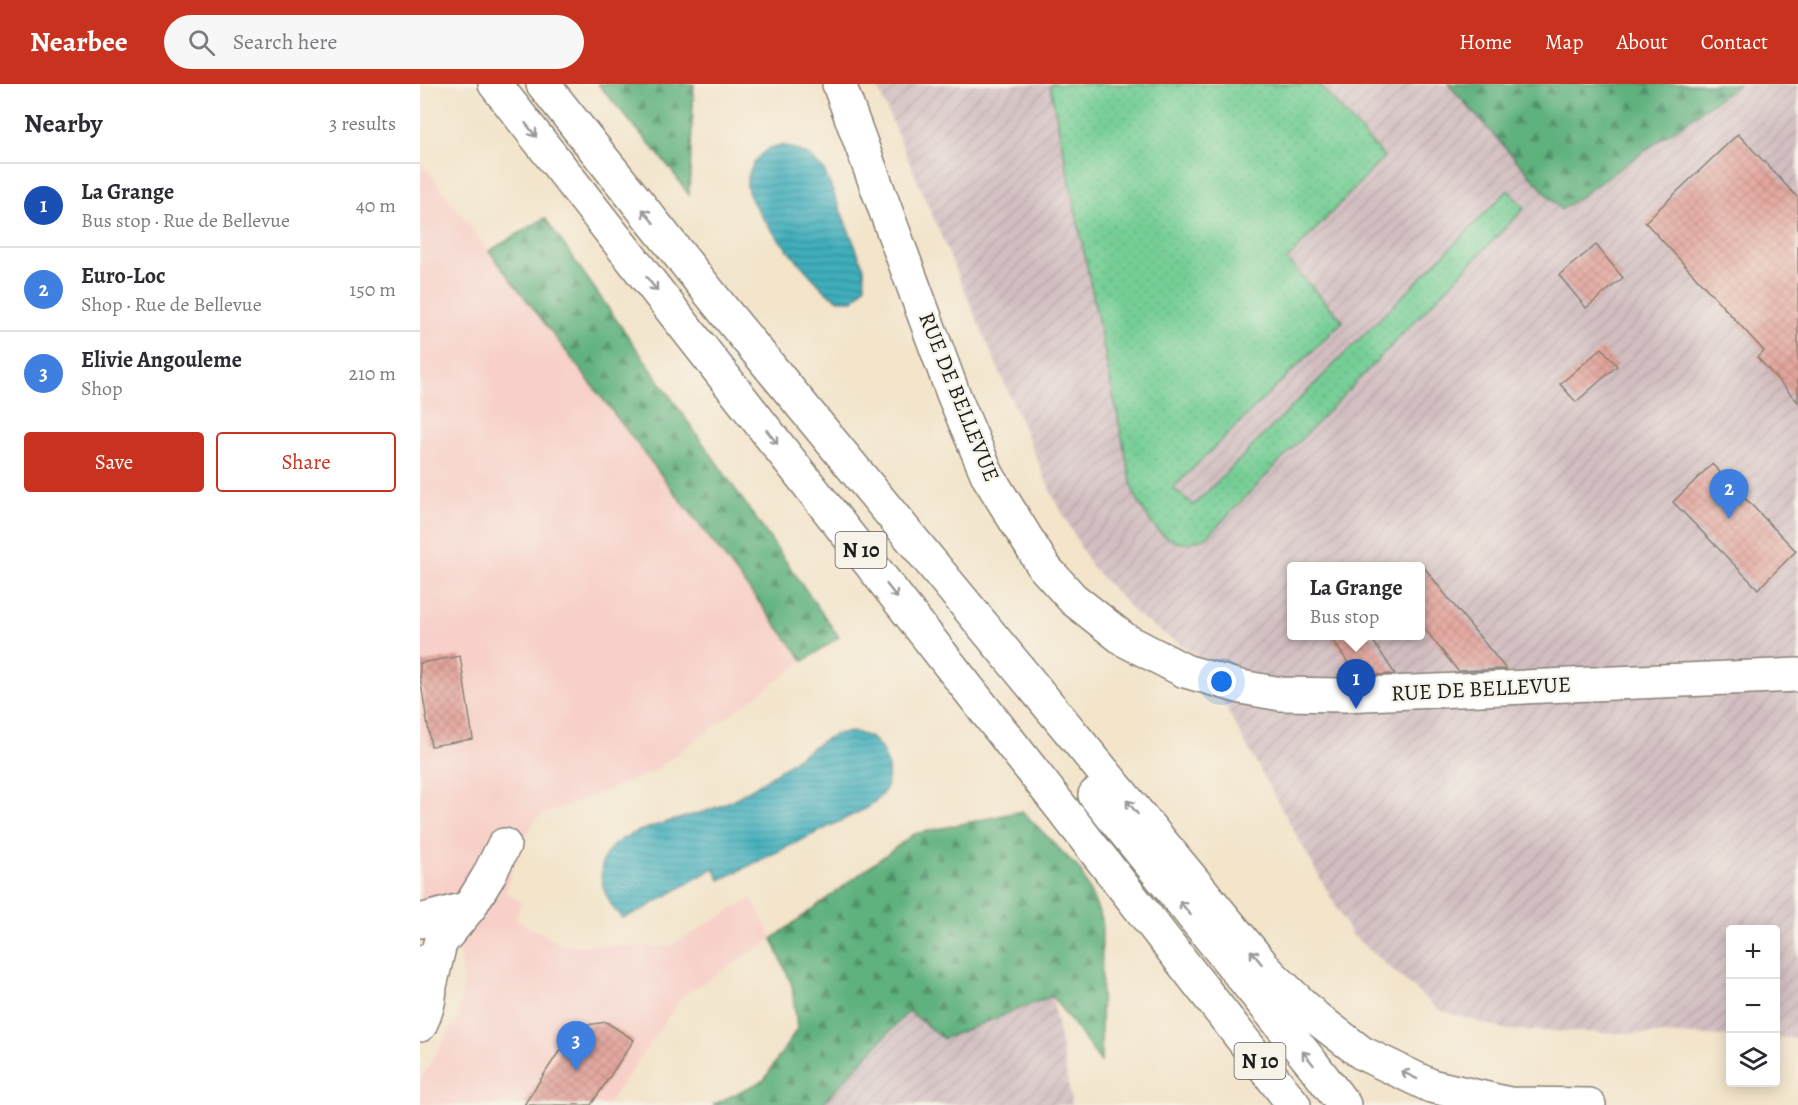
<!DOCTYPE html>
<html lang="en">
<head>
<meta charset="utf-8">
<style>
	body { margin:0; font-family:Alegreya,serif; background:#f7f7f7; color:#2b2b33 }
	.controls { position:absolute; right:18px; bottom:18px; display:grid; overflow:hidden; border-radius:6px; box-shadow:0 3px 15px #0003 }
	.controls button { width:54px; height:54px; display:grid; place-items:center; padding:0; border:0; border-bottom:2px solid #e1e1e2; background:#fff; color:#2b2b33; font:30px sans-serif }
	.you { position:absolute; left:802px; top:598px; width:21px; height:21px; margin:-15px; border:4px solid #fff; border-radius:50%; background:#1a73e8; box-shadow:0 0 0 9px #1a73e833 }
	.badge { display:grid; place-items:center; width:39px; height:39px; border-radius:50%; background:#c8321e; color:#fff; font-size:20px; font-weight:700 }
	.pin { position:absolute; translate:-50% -50px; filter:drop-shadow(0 2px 3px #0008) }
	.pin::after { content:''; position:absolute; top:32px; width:21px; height:18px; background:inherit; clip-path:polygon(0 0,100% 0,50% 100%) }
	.popup { position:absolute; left:867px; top:478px; width:138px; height:78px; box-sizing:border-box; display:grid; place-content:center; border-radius:6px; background:#fff; filter:drop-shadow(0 2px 4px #0005); font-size:20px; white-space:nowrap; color:#7c7c81 }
	.popup b { font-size:22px; color:#2b2b33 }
	.popup::after { content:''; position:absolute; left:50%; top:100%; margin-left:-12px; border:12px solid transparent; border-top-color:#fff }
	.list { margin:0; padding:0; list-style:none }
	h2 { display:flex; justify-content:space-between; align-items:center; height:78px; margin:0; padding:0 24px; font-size:26px }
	h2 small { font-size:20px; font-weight:400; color:#7c7c81 }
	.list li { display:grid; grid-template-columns:39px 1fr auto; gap:18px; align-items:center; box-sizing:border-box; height:84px; padding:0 24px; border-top:2px solid #e1e1e2 }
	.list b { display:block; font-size:22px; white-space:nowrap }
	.list p { margin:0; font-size:20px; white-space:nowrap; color:#7c7c81 }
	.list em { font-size:20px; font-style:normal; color:#7c7c81 }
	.actions { display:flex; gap:12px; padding:18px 24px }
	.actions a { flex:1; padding:14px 0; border:2px solid #c8321e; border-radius:6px; text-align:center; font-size:21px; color:#c8321e }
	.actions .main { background:#c8321e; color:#fff }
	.icon { flex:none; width:33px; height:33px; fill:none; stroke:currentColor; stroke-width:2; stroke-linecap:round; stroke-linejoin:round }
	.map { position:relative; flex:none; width:1378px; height:1021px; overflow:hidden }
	header { display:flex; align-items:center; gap:36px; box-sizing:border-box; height:84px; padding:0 30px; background:#c8321e; color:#fff }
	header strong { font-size:28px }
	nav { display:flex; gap:33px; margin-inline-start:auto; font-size:21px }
	.search { width:420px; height:54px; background:#f7f7f7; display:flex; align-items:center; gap:15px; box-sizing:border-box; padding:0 21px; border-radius:33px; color:#7c7c81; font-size:22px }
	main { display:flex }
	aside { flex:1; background:#fff }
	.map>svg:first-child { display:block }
	.built { fill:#f7d0c9 }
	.industrial { fill:url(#industrial-furrows); fill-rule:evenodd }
	.green { fill:url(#green-dots); stroke:#487558; stroke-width:1.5 }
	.forest { fill:url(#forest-firs); stroke:#3e664d; stroke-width:1.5 }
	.water { fill:url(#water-rules); stroke:#2e656c; stroke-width:1.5 }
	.building { fill:url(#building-cross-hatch) }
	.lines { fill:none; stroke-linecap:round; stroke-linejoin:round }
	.minor-casing { stroke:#888073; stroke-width:36 }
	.highway-casing { stroke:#888073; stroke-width:36 }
	.minor { stroke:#fff; stroke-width:33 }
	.highway { stroke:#fff; stroke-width:33 }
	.oneway { stroke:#999 }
	.labels { text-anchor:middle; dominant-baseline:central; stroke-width:4.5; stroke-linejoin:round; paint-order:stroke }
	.shield { fill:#f7f3e8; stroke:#5e5c59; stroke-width:1.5 }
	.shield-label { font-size:21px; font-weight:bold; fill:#1c1c1c }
	.street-label { font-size:22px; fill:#1c1c1c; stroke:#f7f3e8 }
</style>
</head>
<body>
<header>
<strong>Nearbee</strong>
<div class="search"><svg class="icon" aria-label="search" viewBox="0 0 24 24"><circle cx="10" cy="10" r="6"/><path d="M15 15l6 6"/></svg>Search here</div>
<nav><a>Home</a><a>Map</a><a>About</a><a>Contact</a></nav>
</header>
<main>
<aside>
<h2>Nearby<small>3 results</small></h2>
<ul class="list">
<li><span class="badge" style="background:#1a4fb4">1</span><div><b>La Grange</b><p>Bus stop · Rue de Bellevue</p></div><em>40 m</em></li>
<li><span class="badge" style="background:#3f7fe0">2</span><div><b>Euro-Loc</b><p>Shop · Rue de Bellevue</p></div><em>150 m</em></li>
<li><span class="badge" style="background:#3f7fe0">3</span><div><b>Elivie Angouleme</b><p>Shop</p></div><em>210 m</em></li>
</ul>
<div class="actions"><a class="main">Save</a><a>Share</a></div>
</aside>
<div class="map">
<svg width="1378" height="1021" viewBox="0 0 1378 1021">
	<defs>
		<pattern id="industrial-furrows" width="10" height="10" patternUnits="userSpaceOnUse" patternTransform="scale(1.5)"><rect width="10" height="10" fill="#d2bec1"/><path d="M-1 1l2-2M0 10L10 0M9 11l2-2" fill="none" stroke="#b4a3a5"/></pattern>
		<pattern id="green-dots" width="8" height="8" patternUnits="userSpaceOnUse" patternTransform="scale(1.5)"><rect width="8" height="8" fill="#74ce95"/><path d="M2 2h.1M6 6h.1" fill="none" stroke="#64b080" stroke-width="1.8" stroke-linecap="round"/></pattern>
		<pattern id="forest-firs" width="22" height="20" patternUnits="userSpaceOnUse" patternTransform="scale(1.5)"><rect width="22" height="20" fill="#5fb17e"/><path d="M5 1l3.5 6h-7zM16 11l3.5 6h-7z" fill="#4e8f66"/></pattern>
		<pattern id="water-rules" width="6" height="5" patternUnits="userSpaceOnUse" patternTransform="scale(1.5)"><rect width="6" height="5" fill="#3faebc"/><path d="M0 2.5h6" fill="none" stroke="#348d98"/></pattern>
		<pattern id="building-cross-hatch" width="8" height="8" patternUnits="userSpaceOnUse" patternTransform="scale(1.5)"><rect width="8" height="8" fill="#e3a69d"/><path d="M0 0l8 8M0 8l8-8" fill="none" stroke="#c28e87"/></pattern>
	</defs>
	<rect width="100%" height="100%" fill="#f7f3e8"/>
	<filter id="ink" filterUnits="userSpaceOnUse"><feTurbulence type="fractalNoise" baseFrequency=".0167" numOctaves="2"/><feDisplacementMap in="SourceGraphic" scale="12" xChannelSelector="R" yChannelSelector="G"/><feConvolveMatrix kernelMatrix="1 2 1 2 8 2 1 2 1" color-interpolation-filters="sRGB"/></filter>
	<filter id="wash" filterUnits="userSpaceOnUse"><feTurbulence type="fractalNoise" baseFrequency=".008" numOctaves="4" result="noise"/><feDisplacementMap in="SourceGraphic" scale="24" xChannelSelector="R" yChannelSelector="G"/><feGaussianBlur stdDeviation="1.35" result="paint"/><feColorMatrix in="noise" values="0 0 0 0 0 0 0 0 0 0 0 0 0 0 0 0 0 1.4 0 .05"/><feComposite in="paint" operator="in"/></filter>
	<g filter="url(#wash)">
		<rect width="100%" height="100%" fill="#f3e4ca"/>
		<path class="built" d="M0 77 384 577 231 689 117 733 99 763 85 809 101 818 95 835 142 861 248 863 332 814 352 855 263 912 187 1021H0V996L38 933 43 902 39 869 0 813Z"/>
		<g class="industrial">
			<path d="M456 0H1028L1141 126 1319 0H1378V954H1356V846H1310V952L1086 946 1019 926 931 850 777 572 717 531 671 482 631 408ZM872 482H1000V552H872Z"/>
			<path d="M632 912 652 1021H401L489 927 523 955Z"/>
		</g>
		<path class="green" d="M632 0H898L964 73 867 176 923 237 753 404 774 421 1088 106 1104 124 787 453C780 455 771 460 764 459 737 457 724 428 713 407L630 2Z"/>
		<g class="forest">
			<path d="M178 0H274L269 111 249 83Z"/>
			<path d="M1028 0H1319L1141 126Z"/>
			<path d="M125 134 419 553 384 577 69 167Z"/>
			<path d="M602 727 660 786 682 835 681 978 632 912 523 955 489 927 401 1021H293L344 996 377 945 372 901 352 855 494 750Z"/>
		</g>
		<g class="water">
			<path d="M362 61 377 66 388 71 404 86 444 184 445 202 434 216H419L406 208C387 188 331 128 327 103 325 96 330 88 333 81 340 69 348 63 362 61Z"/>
			<path d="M435 648C440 650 445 651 449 653 464 661 473 688 466 704 462 713 454 718 447 724L300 796 294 784 222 826 202 834C185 817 172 787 190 765 208 743 272 734 300 722 326 710 350 693 374 676 388 667 405 652 422 649 426 648 431 649 435 648Z"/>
		</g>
		<g id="blocks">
			<g class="building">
				<path d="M1318 50 1378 114V318L1337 273 1344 267 1225 138Z"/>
				<path d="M1176 161 1203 194 1166 224 1139 191Z"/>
				<path d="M1182 264 1197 282 1156 318 1140 300Z"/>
				<path d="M1292 380 1376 467 1338 505 1253 418Z"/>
				<path d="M1000 478 1032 519 1086 585 1038 587 1000 539Z"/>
				<path d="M910 552H950L975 590 937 592Z"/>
				<path d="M40 572 53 655 11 662 0 593V579Z"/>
				<path d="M186 938 214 956 171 1021H104L155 943Z"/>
			</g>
		</g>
	</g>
	<g filter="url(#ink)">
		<use href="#blocks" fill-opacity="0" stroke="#888073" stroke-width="1.5"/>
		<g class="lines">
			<g class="minor-casing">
				<g id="minor">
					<path d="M419 0 534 312 568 392 624 483 653 515 705 556 765 587 821 603 861 610 923 611 1378 591"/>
					<path d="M0 837 49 824"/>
					<path d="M11 898 20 859 49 824 68 793 84 761"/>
					<path d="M0 941C11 919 12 901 7 877"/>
				</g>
			</g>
			<g class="highway-casing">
				<g id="highway">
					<path d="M75 0 874 1021"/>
					<path d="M123 0 304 227 850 890 895 933 942 969 1011 1002 1090 1020 1169 1021"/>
					<path d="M675 711 891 978 924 1021"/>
				</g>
			</g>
			<use href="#minor" class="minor"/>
			<use href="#highway" class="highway"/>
		</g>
		<defs><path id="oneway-shaft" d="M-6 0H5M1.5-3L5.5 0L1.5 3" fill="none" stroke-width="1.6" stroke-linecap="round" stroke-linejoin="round" transform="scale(1.5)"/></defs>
		<g class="oneway">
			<use href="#oneway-shaft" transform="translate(111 46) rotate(52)"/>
			<use href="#oneway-shaft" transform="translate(228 132) rotate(-129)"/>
			<use href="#oneway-shaft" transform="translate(232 200) rotate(52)"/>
			<use href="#oneway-shaft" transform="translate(352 353) rotate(52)"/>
			<use href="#oneway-shaft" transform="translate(472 507) rotate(52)"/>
			<use href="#oneway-shaft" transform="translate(712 723) rotate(-129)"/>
			<use href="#oneway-shaft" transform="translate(765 824) rotate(-129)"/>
			<use href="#oneway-shaft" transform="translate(836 873) rotate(-129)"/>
			<use href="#oneway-shaft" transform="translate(888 974) rotate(-129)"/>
			<use href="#oneway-shaft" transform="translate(989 991) rotate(-154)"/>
		</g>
	</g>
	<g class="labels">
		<g class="shield">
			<rect x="415.5" y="448" width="51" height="36" rx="4.5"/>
			<rect x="814.5" y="959" width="51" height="36" rx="4.5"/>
		</g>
		<g class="shield-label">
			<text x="441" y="466">N 10</text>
			<text x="840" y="977">N 10</text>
		</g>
		<g class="street-label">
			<text transform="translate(539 313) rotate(68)">RUE DE BELLEVUE</text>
			<text transform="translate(1061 605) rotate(-3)">RUE DE BELLEVUE</text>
		</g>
	</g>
</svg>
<div class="controls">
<button>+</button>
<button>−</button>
<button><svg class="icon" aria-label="layers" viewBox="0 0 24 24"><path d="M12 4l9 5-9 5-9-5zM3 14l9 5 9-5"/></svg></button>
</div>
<div class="you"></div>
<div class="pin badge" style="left:936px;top:625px;background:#1a4fb4">1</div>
<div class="popup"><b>La Grange</b>Bus stop</div>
<div class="pin badge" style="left:1309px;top:435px;background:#3f7fe0">2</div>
<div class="pin badge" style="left:156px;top:987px;background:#3f7fe0">3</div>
</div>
</main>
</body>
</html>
